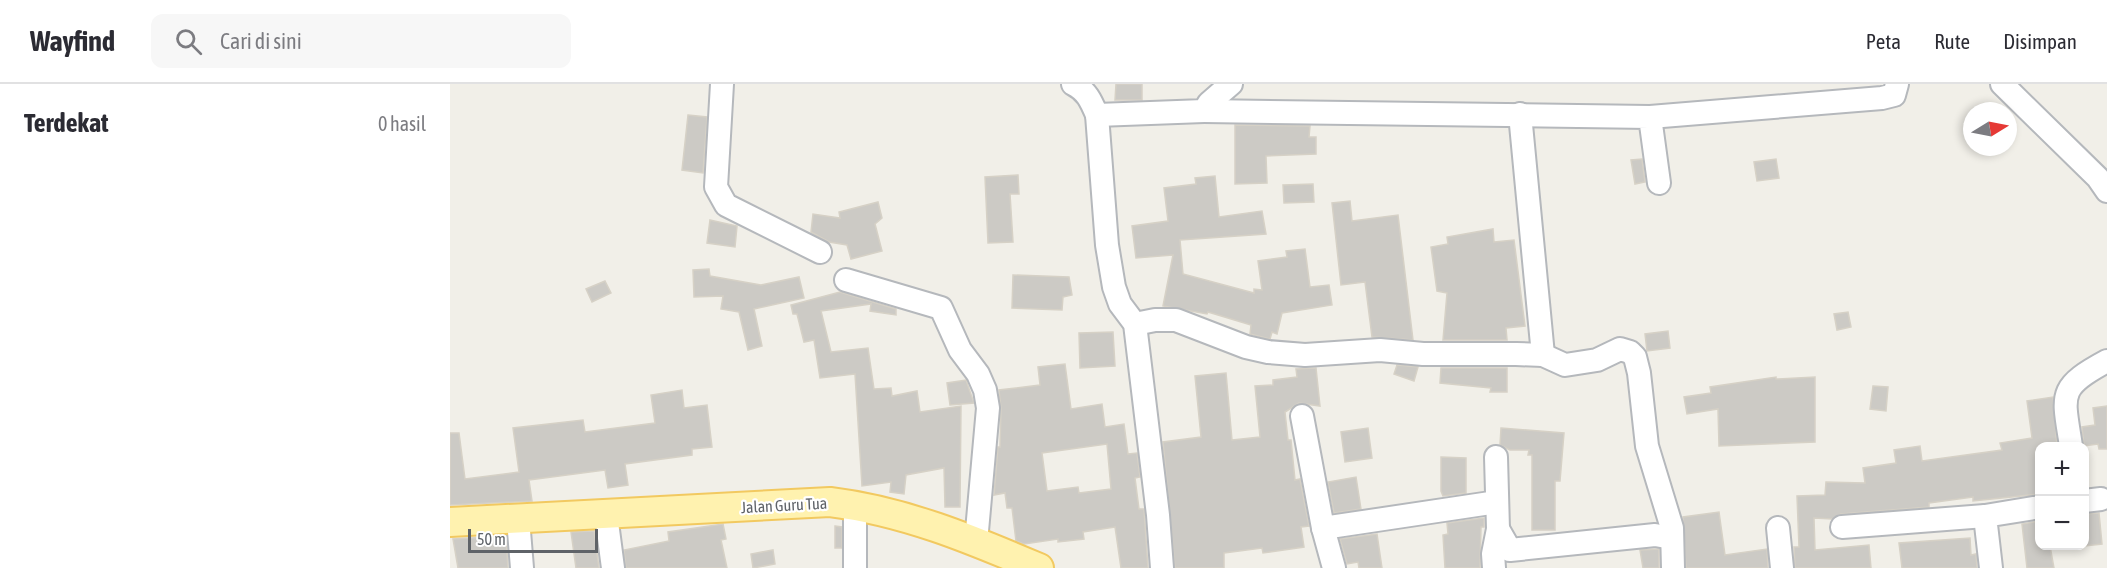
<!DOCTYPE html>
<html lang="id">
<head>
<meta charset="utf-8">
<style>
	body { margin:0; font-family:"Asap Condensed",sans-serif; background:#f7f7f7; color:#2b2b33 }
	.controls { position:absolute; right:18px; bottom:18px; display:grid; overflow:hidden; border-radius:12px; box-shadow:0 3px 9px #0003 }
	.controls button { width:54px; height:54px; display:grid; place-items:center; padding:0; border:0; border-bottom:2px solid #e1e1e2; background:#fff; color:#2b2b33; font:30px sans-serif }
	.compass { position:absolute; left:1513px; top:18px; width:54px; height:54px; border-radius:50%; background:#fff; box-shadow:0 3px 9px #0003; rotate:80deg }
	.scale { position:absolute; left:18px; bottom:15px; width:130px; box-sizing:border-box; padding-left:6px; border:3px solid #5f6368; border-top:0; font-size:16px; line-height:21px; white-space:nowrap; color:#5f6368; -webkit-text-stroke:4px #fff; paint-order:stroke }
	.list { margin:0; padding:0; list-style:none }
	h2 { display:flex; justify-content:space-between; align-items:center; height:78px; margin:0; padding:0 24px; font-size:26px }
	h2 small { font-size:20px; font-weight:400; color:#7c7c81 }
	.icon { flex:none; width:33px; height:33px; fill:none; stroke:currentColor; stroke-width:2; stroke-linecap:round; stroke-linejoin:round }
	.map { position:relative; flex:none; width:1657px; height:484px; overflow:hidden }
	header { display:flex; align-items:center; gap:36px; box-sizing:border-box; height:84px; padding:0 30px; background:#fff; border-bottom:2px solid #e1e1e2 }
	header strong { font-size:28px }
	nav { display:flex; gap:33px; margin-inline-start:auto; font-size:21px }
	.search { width:420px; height:54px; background:#f7f7f7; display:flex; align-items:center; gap:15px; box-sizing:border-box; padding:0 21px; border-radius:12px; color:#7c7c81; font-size:22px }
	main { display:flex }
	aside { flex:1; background:#fff }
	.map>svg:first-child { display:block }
	.building { fill:#cccac5; stroke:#d6d1c6; stroke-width:1.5; fill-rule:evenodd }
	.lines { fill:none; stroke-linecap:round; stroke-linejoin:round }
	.minor-casing { stroke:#b5b8bc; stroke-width:26 }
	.major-casing { stroke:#f2c960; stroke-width:32 }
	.minor { stroke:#fff; stroke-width:22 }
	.major { stroke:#fff2af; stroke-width:28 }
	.labels { text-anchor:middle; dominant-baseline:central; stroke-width:4.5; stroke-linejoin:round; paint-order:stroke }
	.street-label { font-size:16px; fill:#5f6368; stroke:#fff }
</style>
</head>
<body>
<header>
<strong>Wayfind</strong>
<div class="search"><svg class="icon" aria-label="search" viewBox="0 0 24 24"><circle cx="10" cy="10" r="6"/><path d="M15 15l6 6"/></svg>Cari di sini</div>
<nav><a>Peta</a><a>Rute</a><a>Disimpan</a></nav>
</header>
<main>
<aside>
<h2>Terdekat<small>0 hasil</small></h2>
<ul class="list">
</ul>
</aside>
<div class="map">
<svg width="1657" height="484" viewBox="0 0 1657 484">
	<rect width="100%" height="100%" fill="#f1efe8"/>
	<g class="building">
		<path d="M666 0H692V16H665Z"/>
		<path d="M238 31 257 33 253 89 232 86Z"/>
		<path d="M785 41 860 42 859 53H866V70L816 72 817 99 785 100Z"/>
		<path d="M1192 75 1195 98 1185 100 1181 76Z"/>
		<path d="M1326 75 1329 94 1307 97 1304 78Z"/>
		<path d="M568 91 569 110H560L563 158 538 159 535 93Z"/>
		<path d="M765 92 769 133 812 127 816 150 730 156 733 190 804 209V205L812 206 808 177 837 173 836 167 855 165 860 203 879 201 882 221 832 229 827 250 822 248 820 255 800 250 801 241 758 228 757 230 713 222 723 171 686 174 682 142 718 137 714 104 746 100 745 94Z"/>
		<path d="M863 100 864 118 834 119 833 101Z"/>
		<path d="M900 117 902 137 948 131 963 256 922 253 915 198 891 201 882 119Z"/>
		<path d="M428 118 432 134 425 140 432 167 401 175 397 161 379 158 361 148 363 130 390 134 389 128Z"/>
		<path d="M260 136 287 142 285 163 257 159Z"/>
		<path d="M1043 145 1044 158 1064 156 1075 242 1056 244 1057 256H993L997 209 987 207 981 163 998 160 997 153Z"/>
		<path d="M259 185 260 192 311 201 349 193 354 214 304 225 312 262 298 266 289 228 271 225 273 212 244 213 243 186Z"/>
		<path d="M563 191 619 193 622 211 613 213 612 226 562 224Z"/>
		<path d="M155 197 161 209 142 218 136 205Z"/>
		<path d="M390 208 446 225V231L420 227 421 220 371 227 381 268 418 264 424 305 441 304 442 312 467 307 470 328 511 322 510 423H495L494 384 456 391 454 410 440 408 441 398 412 402 405 290 370 294 364 256 354 258 347 230H343L341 221Z"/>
		<path d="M1398 228 1401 243 1387 246 1384 230Z"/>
		<path d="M1218 247 1220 264 1197 267 1195 250Z"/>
		<path d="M663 248 665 282 630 284 629 249Z"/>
		<path d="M615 280 621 325 652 320 655 343 674 340 678 370 687 369 690 393 685 394 689 425H694L698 484H671L665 443 633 448 634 455 608 458V455L574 460 566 457 562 424H557L555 409 544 411 548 363H550L551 325 549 306 590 301 588 283ZM657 360 661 405 629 409 628 403 597 407 592 369Z"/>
		<path d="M947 281 968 283 964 297 944 290Z"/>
		<path d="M866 284 870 322 849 319 835 328 838 356H841L845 396 850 395 859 442 851 443 854 463 813 469 812 464 774 469V484H725L713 358 751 353 745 292 776 289 782 356 810 353 805 302 823 301V296L847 293 846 285Z"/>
		<path d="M991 284H1057V308H1040L1041 304 990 299Z"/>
		<path d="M1326 293V295L1365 293V358L1269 362 1268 325 1237 330 1234 313 1261 309 1260 303Z"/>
		<path d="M516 296 524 319 500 321 497 299Z"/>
		<path d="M1423 302 1438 303 1436 327 1420 325Z"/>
		<path d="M232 306 234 324 257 321 262 363 242 365V371L175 380 178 401 158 404 155 386 79 396 82 417 0 421V349H9L15 395 69 388 63 344 133 336 135 348 205 339 201 311Z"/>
		<path d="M1603 313 1607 363H1590V410L1523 417V413L1479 419V423L1391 430 1382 435 1364 434 1365 466 1419 461 1421 484H1345L1344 463H1349L1347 412 1375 411 1376 398 1415 399 1413 384 1446 379 1444 366 1470 362 1472 377 1552 366 1550 359 1582 354 1577 317Z"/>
		<path d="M1657 322V365H1649L1648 360 1634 362 1632 343 1645 341 1643 324Z"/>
		<path d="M918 344 922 374 895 378 891 348Z"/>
		<path d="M1051 344 1114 349 1110 397H1105V446H1082V371H1078L1079 366H1060L1050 361Z"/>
		<path d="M991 373 1016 374V409L993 412 991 407Z"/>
		<path d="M906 393 911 425 884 429 878 398Z"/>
		<path d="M1269 428 1275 471 1317 465 1318 484H1236L1233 433Z"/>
		<path d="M1649 429 1652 460 1635 462V430Z"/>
		<path d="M1034 434V443H1031L1030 484H995L993 451 998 450 997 439Z"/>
		<path d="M1590 437V462H1600L1604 484H1577L1572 440Z"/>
		<path d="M273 440 276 455 271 456 277 484H176L174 466 219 457 218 448Z"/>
		<path d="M385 442 392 443V464H385Z"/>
		<path d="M144 447 149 484H126L121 448Z"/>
		<path d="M927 450 932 484H909L908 478 897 480 890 455Z"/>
		<path d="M56 452 58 484H8L3 455Z"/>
		<path d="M1520 454 1521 471 1526 470 1527 484H1452L1449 459Z"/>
		<path d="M1209 465V484H1193L1190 466Z"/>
		<path d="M323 466 325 480 303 484 301 470Z"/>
	</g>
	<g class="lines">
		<g class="minor-casing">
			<g id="minor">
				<path d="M272 0 266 103 276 121 370 168"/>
				<path d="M623 0C637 7 641 17 647 31L657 161 664 203 670 220 685 240 708 431 712 484"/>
				<path d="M1552 0 1648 94 1657 107"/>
				<path d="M754 27 1200 33 1209 99"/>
				<path d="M1070 30 1093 271"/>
				<path d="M647 31 754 27 759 19 781 0"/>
				<path d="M1200 33 1432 14 1444 11 1447 0"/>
				<path d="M396 196 491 224 510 266 528 290 535 306 538 324 526 458"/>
				<path d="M685 240 705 236H726L796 263 818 268 855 271 930 266 973 270H1066L1093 271 1115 281 1147 276 1170 265 1180 268 1185 273 1189 289 1197 362 1222 444 1223 484"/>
				<path d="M852 332 873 444 884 484"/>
				<path d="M1621 362C1613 310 1607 304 1657 277"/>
				<path d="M1634 417 1651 415"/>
				<path d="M405 421V484"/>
				<path d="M156 431 163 484"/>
				<path d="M68 435 72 484"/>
				<path d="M1392 443 1535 432"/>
				<path d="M873 444 1047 418"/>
				<path d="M1328 444 1332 484"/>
				<path d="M1048 445 1060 466 1205 451 1222 454"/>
				<path d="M1044 484 1043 470 1048 445 1046 373"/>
				<path d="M1541 484 1535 432 1590 423"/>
			</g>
		</g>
		<g class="major-casing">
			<path id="major" d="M0 438 380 418C454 427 521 455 589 484"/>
		</g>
		<use href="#minor" class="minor"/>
		<use href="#major" class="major"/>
	</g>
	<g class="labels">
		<g class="street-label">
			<text transform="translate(334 421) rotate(-3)">Jalan Guru Tua</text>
		</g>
	</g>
</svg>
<div class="controls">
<button>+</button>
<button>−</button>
</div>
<svg class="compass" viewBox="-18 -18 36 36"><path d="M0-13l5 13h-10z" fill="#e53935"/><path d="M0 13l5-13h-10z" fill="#7c7c81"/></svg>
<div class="scale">50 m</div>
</div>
</main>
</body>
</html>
